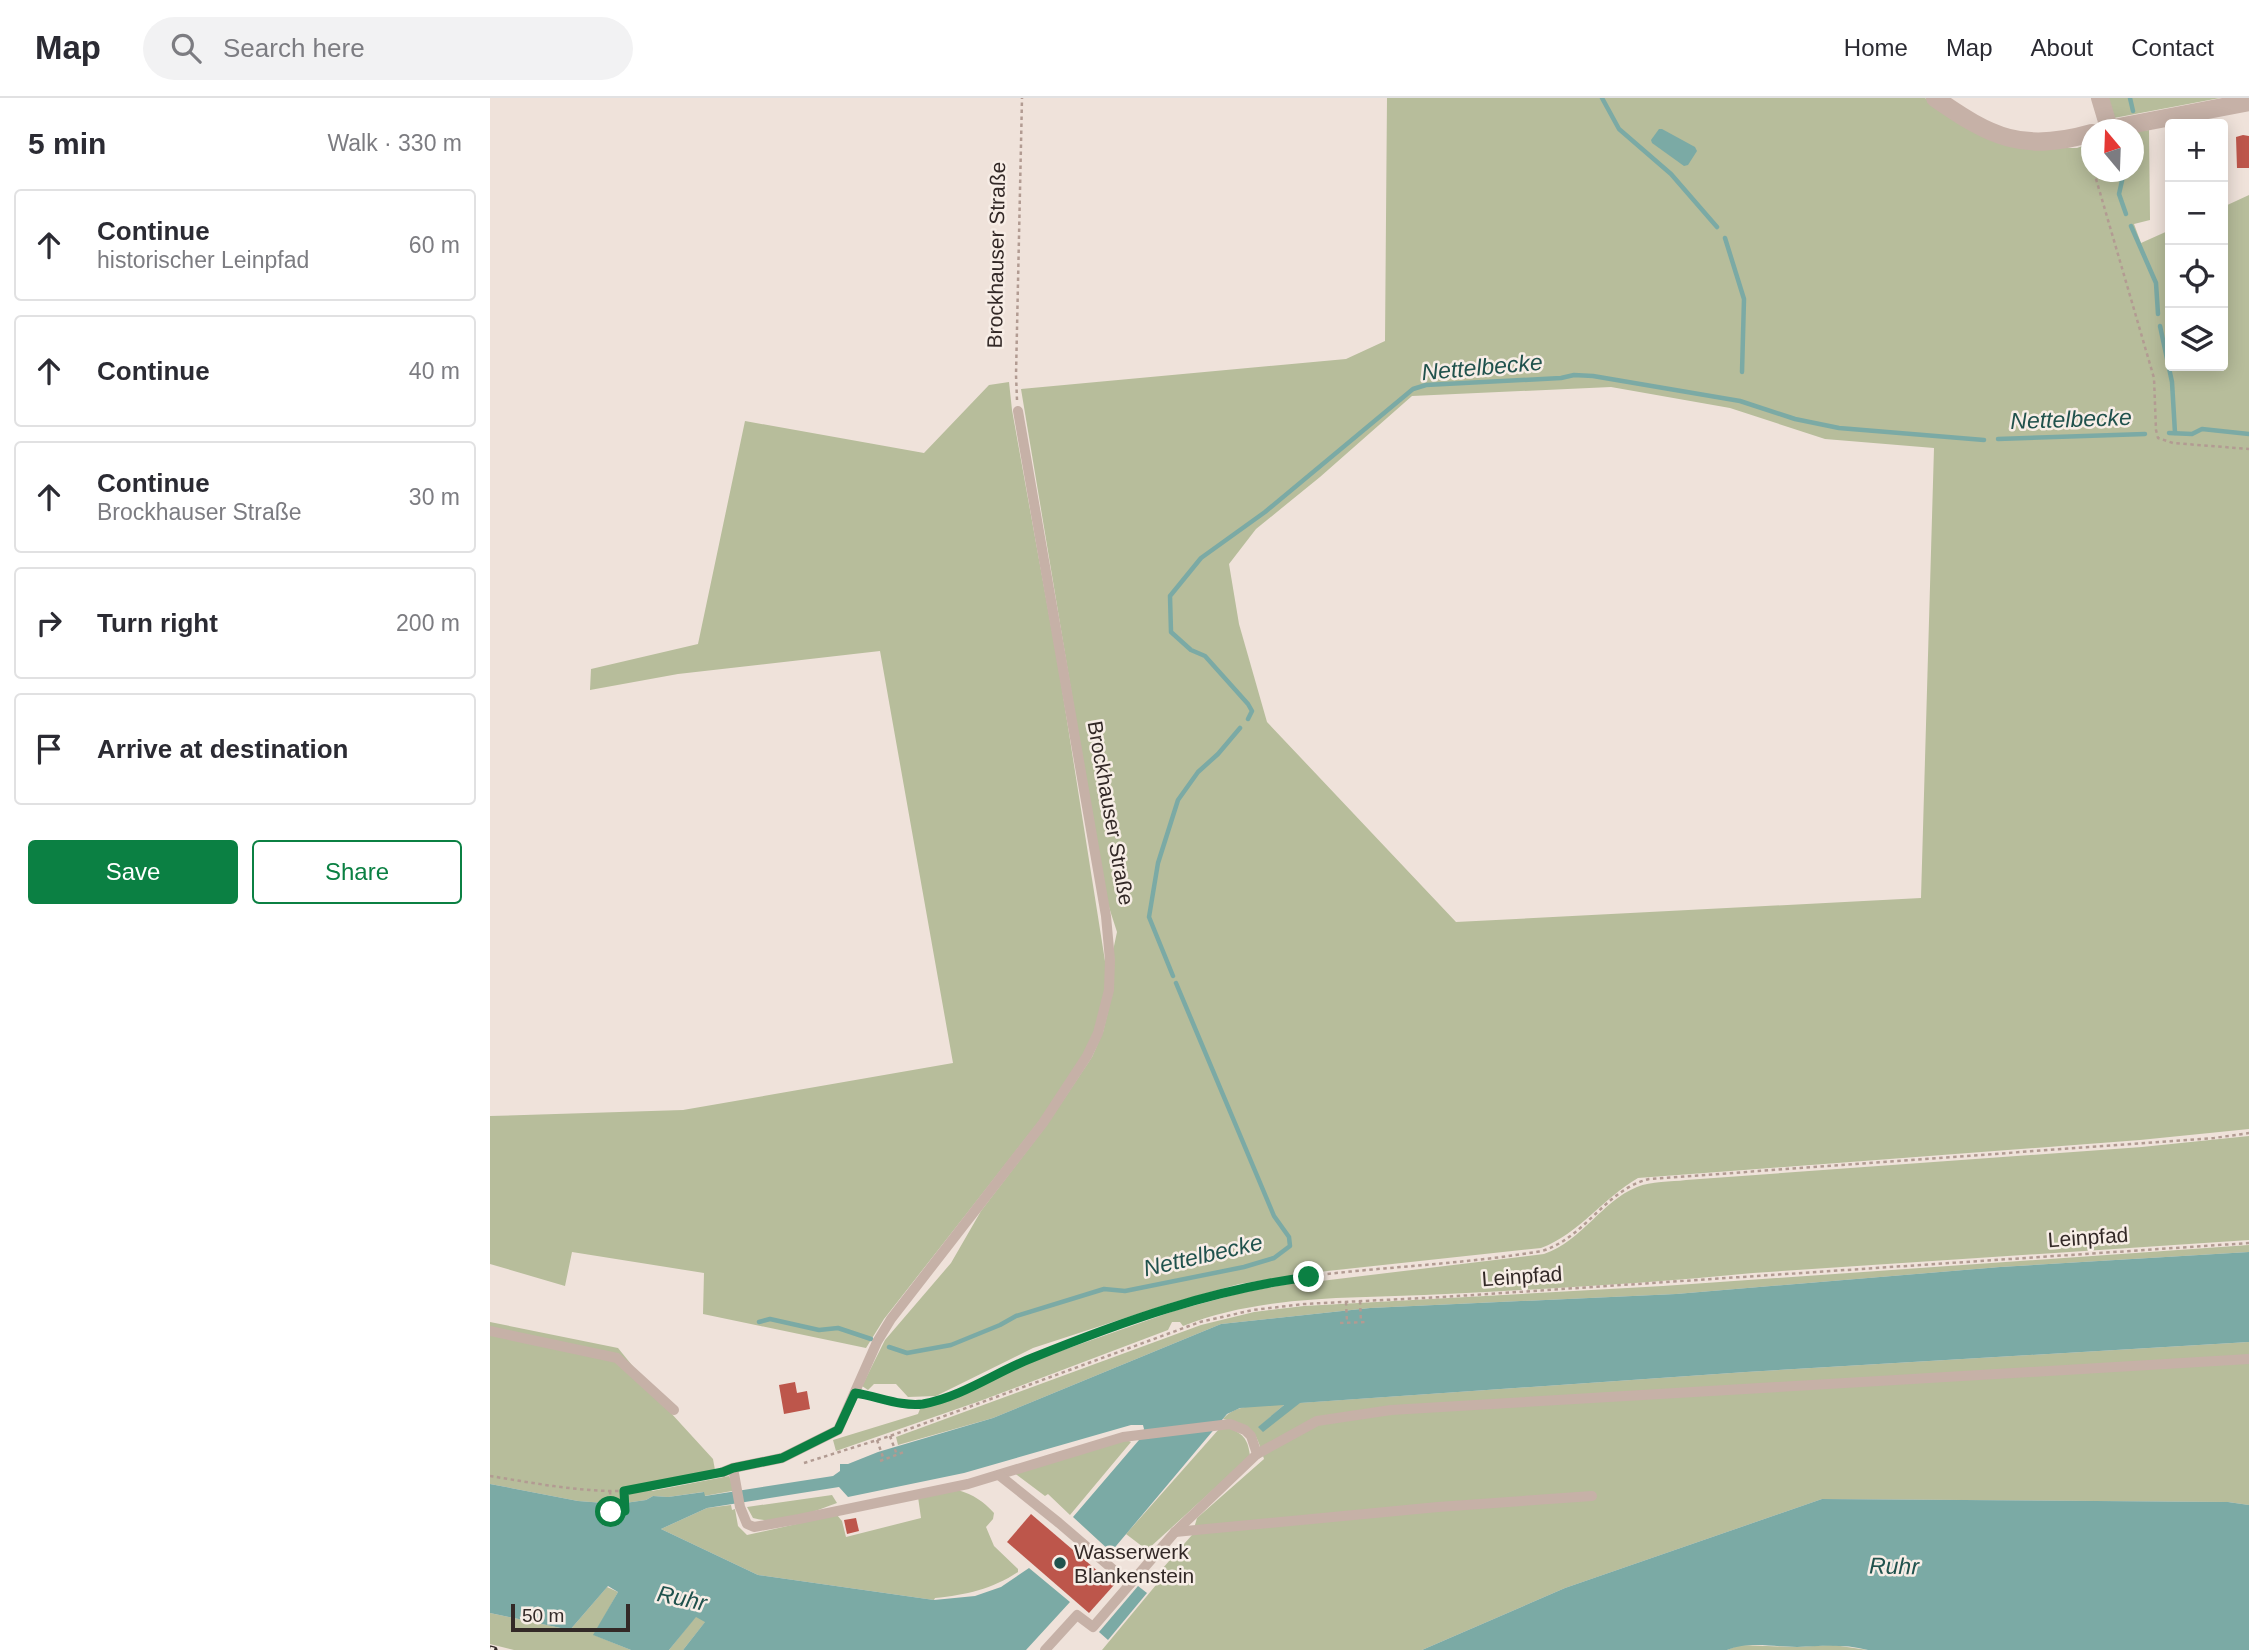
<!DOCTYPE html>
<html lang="en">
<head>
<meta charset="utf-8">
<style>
	body { margin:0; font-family:Arial,sans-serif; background:#f2f2f3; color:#2b2b33 }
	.controls { position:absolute; right:21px; top:21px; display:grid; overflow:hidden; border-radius:7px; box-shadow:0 4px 18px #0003 }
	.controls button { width:63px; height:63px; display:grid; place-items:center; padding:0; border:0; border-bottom:2px solid #e1e1e2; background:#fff; color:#2b2b33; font:35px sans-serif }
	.compass { position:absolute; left:1591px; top:21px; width:63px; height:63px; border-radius:50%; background:#fff; box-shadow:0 4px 18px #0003; rotate:341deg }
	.scale { position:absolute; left:21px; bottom:18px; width:119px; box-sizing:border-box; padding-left:7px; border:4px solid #332927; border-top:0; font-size:19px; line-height:24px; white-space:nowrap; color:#332927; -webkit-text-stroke:5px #f7ede6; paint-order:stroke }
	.stop { position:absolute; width:21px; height:21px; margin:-16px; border:5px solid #0b8043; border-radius:50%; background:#fff }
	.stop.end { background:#0b8043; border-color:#fff; box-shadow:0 2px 7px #0008 }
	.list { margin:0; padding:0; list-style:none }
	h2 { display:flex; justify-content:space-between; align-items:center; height:91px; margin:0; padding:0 28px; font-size:30px }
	h2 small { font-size:23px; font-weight:400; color:#7c7c81 }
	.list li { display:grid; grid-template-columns:46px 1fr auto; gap:21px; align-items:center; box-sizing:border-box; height:112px; margin:0 14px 14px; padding:0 14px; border:2px solid #e1e1e2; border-radius:7px }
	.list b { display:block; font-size:26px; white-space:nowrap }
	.list p { margin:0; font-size:23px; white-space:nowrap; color:#7c7c81 }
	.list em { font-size:23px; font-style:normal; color:#7c7c81 }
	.actions { display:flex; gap:14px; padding:21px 28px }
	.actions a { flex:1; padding:16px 0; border:2px solid #0b8043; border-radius:7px; text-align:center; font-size:24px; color:#0b8043 }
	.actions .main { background:#0b8043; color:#fff }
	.icon { flex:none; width:38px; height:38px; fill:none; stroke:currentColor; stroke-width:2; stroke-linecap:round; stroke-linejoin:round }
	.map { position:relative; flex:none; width:1759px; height:1552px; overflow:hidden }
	header { display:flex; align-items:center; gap:42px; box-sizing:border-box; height:98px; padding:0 35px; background:#fff; border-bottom:2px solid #e1e1e2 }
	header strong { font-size:33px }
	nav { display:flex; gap:38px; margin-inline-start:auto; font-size:24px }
	.search { width:490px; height:63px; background:#f2f2f3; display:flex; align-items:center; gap:18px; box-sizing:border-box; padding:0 24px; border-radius:38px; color:#7c7c81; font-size:26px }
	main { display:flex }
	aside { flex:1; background:#fff }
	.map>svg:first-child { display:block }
	.green { fill:#b7bd9b; fill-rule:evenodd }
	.water { fill:#7baaa5 }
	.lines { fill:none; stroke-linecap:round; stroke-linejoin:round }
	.stream { stroke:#7baaa5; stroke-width:4.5 }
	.building { fill:#bd564b }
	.path { stroke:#b29b92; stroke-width:2.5; stroke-dasharray:3.5 3.5; stroke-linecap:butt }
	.service { stroke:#c6b1a7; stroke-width:10 }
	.minor { stroke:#c6b1a7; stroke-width:18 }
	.rail-casing { stroke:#332927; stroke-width:7 }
	.rail { stroke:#f7ede6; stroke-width:4.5; stroke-dasharray:13; stroke-linecap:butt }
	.route { stroke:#0b8043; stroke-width:9 }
	.poi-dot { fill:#20524d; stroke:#f7ede6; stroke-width:2.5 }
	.labels { text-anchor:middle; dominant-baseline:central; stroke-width:5; stroke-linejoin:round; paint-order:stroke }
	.street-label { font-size:21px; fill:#332927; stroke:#f7ede6 }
	.poi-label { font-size:21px; fill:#332927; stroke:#f7ede6; text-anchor:start }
	.water-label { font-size:23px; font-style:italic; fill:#20524d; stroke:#f7ede6 }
</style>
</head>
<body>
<header>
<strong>Map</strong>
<div class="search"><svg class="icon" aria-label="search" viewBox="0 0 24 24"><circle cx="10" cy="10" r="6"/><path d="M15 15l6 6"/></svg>Search here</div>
<nav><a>Home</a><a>Map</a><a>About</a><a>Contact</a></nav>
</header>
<main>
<aside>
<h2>5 min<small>Walk · 330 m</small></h2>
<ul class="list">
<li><svg class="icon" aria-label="ahead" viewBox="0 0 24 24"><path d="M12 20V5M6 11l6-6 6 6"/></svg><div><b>Continue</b><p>historischer Leinpfad</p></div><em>60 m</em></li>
<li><svg class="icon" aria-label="ahead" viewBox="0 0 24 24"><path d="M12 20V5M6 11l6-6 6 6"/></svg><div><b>Continue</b></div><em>40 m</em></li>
<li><svg class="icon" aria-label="ahead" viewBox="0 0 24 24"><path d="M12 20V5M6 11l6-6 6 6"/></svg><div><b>Continue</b><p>Brockhauser Straße</p></div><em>30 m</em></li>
<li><svg class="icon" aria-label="right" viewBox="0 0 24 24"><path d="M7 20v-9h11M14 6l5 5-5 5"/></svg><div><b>Turn right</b></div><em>200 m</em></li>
<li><svg class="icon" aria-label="arrive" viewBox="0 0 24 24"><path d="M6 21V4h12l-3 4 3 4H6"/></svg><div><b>Arrive at destination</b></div></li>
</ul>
<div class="actions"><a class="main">Save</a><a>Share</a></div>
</aside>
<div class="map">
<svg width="1759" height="1552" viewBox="0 0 1759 1552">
	<rect width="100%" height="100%" fill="#efe2da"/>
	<g class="green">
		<path d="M897 0H1435L1484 33 1568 50H1587L1601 45 1602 74H1644V34L1659 32 1660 122 1644 126 1651 145 1680 132V268H1733V109L1759 97V1031L1650 1042 1148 1080C1113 1100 1089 1136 1051 1150L819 1175 749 1186 681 1205 543 1250 446 1298 418 1299 406 1286H384L378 1292 372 1288 395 1242 461 1165 491 1113 556 1028 602 959 613 934 623 892 624 848 627 834 617 803 612 778 531 291 856 261 895 243ZM1121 289 1240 310 1335 341 1444 350 1431 800 966 824 777 624 749 526 739 466 766 431 830 379 922 298Z"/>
		<path d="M1616 0H1730L1624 20Z"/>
		<path d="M519 284 522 312 569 572 615 863V892L605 933 594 955 550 1022 394 1221 376 1250 213 1216 214 1175 82 1154 75 1188 0 1166V1018L193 1012 463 965 390 553 188 576 100 592 101 571 208 546 255 323 434 355 499 287Z"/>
		<path d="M1759 1038V1142L1263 1175C1161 1185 1058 1191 956 1196 869 1201 776 1195 693 1228L690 1224H682L678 1232 490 1303 346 1353 343 1342 428 1316 430 1311 470 1297 545 1262 684 1213 751 1195 819 1182 831 1183 1054 1156C1092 1143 1112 1103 1147 1089 1161 1083 1181 1084 1196 1082L1652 1049Z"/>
		<path d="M1759 1147V1154L1510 1169 1186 1196 880 1210 731 1226 503 1320 408 1347 406 1339 711 1227 764 1214 814 1208 1173 1188Z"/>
		<path d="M0 1224 128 1250 180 1314 223 1361 225 1372 155 1385 162 1393 239 1378 242 1385V1393L214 1398 213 1394 178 1399 163 1398 156 1402 128 1406 88 1403 0 1386Z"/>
		<path d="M1759 1244V1407L1738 1404 1332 1401 1075 1490 932 1552H612L666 1487 665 1479 702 1437 707 1420 774 1361C765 1331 763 1328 733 1321 747 1304 775 1308 795 1306L769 1329 809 1305 1256 1274Z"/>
		<path d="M739 1330C754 1336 758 1342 760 1358L657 1452 636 1436 729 1331Z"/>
		<path d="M635 1341 641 1344 580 1417 558 1396 555 1398 523 1374Z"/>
		<path d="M468 1392C484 1397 493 1403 504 1415L503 1421 496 1429 504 1448 528 1471V1474C502 1491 476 1497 445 1500L444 1502 268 1477 171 1431 217 1410 241 1407 242 1412 245 1411 248 1428 257 1437 347 1417 352 1423 356 1439 431 1420 428 1399Z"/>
		<path d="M342 1397 347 1405C322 1414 290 1428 263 1420L257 1409Z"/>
		<path d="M117 1489 128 1494 104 1537 141 1552H24L0 1546V1515L80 1532Z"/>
		<path d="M206 1518 216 1523 193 1552H179Z"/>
		<path d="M1249 1547 1306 1549 1343 1547 1378 1552H1237Z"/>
	</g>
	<g class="water">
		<path d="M1169 31H1172L1205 49 1207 53 1198 67 1194 68 1162 45 1161 42Z"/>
		<path d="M1759 1154V1244L1256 1274 810 1305 773 1334 768 1329 794 1307 750 1310 737 1316 621 1454 583 1419 649 1342 654 1331 653 1327H641L474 1375 358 1399 349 1389 217 1410 171 1431 268 1477 444 1502 485 1498 511 1489 539 1470 580 1504 536 1552H193L215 1524 206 1519 179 1552H141L103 1537 128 1494 118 1488 80 1532 0 1515V1386L88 1403 128 1406 156 1402 163 1398 178 1399 214 1394 215 1398 343 1378 350 1373V1366H358L388 1354 503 1320 731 1226 880 1210 1186 1196 1510 1169Z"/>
		<path d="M1332 1401 1738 1404 1759 1407V1552H1378C1354 1546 1332 1548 1307 1549 1284 1549 1259 1543 1237 1552H932L1075 1490Z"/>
		<path d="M648 1488 657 1495 618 1542 609 1534Z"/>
	</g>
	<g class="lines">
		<g class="stream">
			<path d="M1112 0 1129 31 1181 76 1227 129"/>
			<path d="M1640 0 1643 13"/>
			<path d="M1634 74 1629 96 1636 116"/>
			<path d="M1641 128 1666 185 1668 216"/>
			<path d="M1235 140 1254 201 1252 274"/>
			<path d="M1670 228 1682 284 1685 335"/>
			<path d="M1679 335 1702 336 1712 331 1759 336"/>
			<path d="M1508 341 1655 336"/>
			<path d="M758 621 762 613 758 606 715 558 701 552 681 534 680 498 711 460 775 414 923 291 936 287 1071 280 1084 277 1103 278 1250 303 1305 321 1349 330 1494 342"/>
			<path d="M683 878 659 819 668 765 688 702 708 674 728 656 750 630"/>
			<path d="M269 1224 280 1221 329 1232 348 1230 381 1241"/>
			<path d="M399 1249 417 1255 461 1247 510 1227 526 1218 614 1191 635 1193 754 1169 784 1160 800 1148 799 1139 784 1118 686 885"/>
		</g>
	</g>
	<g class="building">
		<path d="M1753 37 1759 38V70H1747L1746 39Z"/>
		<path d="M305 1284 307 1295 317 1293 320 1311 294 1316 289 1287Z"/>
		<path d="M541 1416 624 1487 599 1515 517 1444Z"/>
		<path d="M366 1420 369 1433 357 1436 354 1422Z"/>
	</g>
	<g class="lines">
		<g class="path">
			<path d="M1598 54 1602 66"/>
			<path d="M1604 74 1664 280 1666 332 1668 340 1683 345 1759 351"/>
			<path d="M527 302 526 277 532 0"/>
			<path d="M870 1203 871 1224"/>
			<path d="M856 1204 857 1224"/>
			<path d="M850 1225 878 1224"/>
			<path d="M378 1297C393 1300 409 1306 425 1306 462 1306 507 1273 542 1260 618 1229 703 1196 784 1183 873 1169 964 1168 1052 1153 1095 1140 1115 1092 1159 1081L1724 1040 1759 1035"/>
			<path d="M400 1338 407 1357"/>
			<path d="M387 1342 394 1362"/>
			<path d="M390 1363 414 1354"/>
			<path d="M314 1365 400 1338 710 1224 763 1212 814 1206 953 1199 1759 1145"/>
			<path d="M0 1378C44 1385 89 1394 134 1393L222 1376"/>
			<path d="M120 1393 121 1414"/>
			<path d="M134 1393 135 1413"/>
			<path d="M114 1415 142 1413"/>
		</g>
		<g class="service">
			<path d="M0 1233 127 1260 184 1312"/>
			<path d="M767 1356 827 1323 901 1312 1759 1261"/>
			<path d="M243 1370 250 1409 257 1426 264 1429 309 1421 478 1386 633 1339 740 1326 755 1332 761 1338 767 1356 685 1434 603 1529 587 1517 555 1552"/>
			<path d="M233 1374 243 1370 292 1360 348 1332 387 1244 401 1221 553 1025 597 958 608 935 619 892 620 862 616 818 528 313"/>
			<path d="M509 1377 569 1425 640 1486"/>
			<path d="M685 1434 948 1409 1102 1398"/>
		</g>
		<g class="minor">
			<path d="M1445 0C1501 39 1532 55 1602 35"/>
			<path d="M1610 0 1619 30"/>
			<path d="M1613 32 1759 4"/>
		</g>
		<g class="rail-casing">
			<path id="rail" d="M0 1551 4 1552"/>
		</g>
		<use href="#rail" class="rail"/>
	</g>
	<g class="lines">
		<path class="route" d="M121 1414 135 1413 134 1393 233 1374 243 1370 292 1360 348 1332 365 1295C387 1298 411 1309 433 1306 472 1299 506 1274 542 1260 631 1224 723 1191 819 1179"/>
	</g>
	<circle class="poi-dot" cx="570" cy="1465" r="7"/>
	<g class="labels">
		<g class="street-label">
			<text transform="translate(506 157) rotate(-89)">Brockhauser Straße</text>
			<text transform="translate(621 715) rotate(80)">Brockhauser Straße</text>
			<text transform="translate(1598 1139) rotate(-4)">Leinpfad</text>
			<text transform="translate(1032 1178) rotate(-4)">Leinpfad</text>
		</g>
		<g class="poi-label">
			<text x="584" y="1453">Wasserwerk<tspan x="584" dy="24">Blankenstein</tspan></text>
		</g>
		<g class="water-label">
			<text transform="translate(992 269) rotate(-5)">Nettelbecke</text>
			<text transform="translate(1581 321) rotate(-2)">Nettelbecke</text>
			<text transform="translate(713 1157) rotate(-13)">Nettelbecke</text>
			<text transform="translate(1404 1468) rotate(1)">Ruhr</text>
			<text transform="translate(192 1500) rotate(12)">Ruhr</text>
		</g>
	</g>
</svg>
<div class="controls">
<button>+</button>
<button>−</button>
<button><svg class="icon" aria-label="locate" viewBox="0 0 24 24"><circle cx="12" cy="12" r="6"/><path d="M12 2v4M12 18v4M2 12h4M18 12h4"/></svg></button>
<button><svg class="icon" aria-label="layers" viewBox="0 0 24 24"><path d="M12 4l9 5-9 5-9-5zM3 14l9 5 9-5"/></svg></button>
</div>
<svg class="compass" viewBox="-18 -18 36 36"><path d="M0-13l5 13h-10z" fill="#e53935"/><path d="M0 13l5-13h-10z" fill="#7c7c81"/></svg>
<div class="scale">50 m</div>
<div class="stop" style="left:121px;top:1414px"></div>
<div class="stop end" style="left:819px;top:1179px"></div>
</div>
</main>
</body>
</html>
